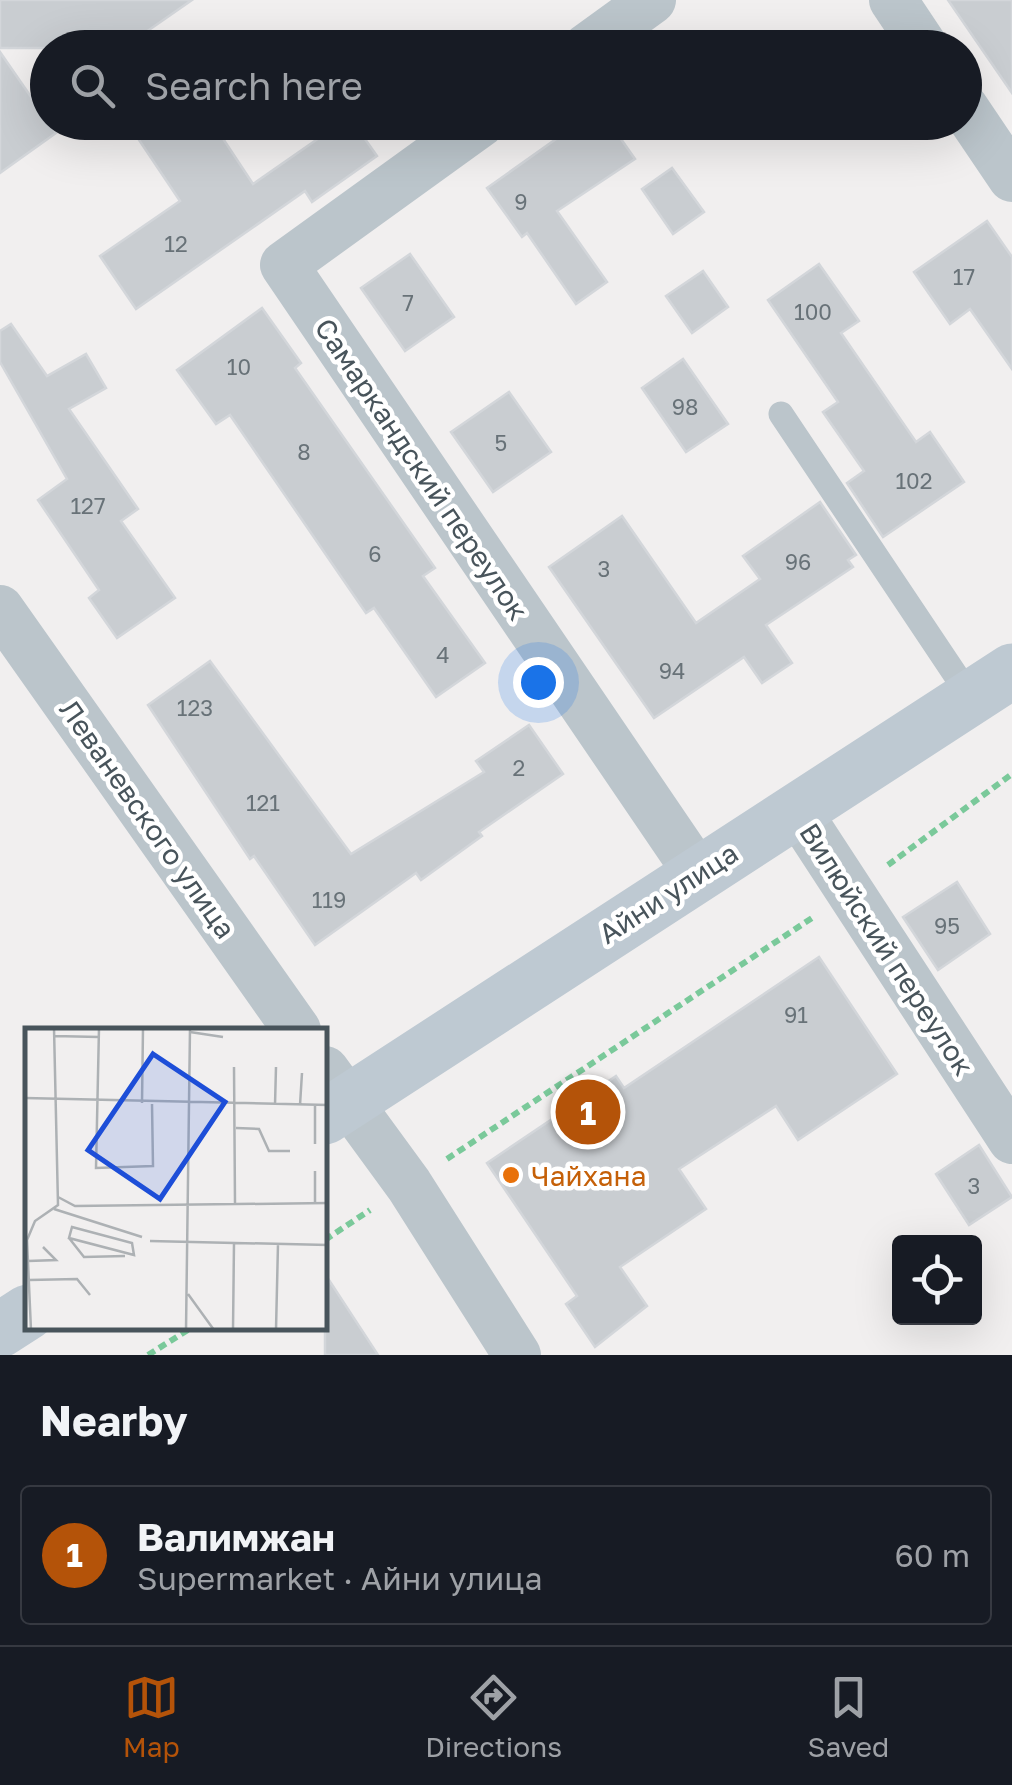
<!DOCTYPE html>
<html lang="en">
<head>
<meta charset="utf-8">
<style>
	body { margin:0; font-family:"Golos Text",sans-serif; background:#242831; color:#f1f3f6 }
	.controls { position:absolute; right:30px; bottom:30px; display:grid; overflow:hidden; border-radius:10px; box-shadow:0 10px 40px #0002 }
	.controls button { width:90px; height:90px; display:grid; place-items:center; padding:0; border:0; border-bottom:2px solid #363941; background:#171b24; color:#f1f3f6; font:50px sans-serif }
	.you { position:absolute; left:538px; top:682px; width:35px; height:35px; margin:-25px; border:8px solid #fff; border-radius:50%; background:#1a73e8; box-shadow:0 0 0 15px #1a73e833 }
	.badge { display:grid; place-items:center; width:65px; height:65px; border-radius:50%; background:#b45309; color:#fff; font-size:32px; font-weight:700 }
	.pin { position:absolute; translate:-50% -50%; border:5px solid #fff; box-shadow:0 2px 10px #0006 }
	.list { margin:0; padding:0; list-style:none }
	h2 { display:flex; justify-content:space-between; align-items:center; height:130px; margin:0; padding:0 40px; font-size:42px }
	h2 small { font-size:32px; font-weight:400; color:#9ea1a6 }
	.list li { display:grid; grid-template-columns:65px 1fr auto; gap:30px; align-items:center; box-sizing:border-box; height:140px; margin:0 20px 20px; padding:0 20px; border:2px solid #363941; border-radius:10px }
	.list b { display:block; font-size:38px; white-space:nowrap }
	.list p { margin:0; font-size:32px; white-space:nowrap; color:#9ea1a6 }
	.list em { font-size:32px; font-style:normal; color:#9ea1a6 }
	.icon { flex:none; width:55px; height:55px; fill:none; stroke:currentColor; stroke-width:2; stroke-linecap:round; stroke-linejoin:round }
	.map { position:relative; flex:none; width:1012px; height:1355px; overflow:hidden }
	.search { position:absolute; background:#171b24; box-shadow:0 10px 40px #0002; left:30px; right:30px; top:30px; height:110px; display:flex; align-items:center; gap:25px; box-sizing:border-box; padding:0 35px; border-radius:55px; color:#9ea1a6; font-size:38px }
	.sheet { height:290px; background:#171b24 }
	nav { display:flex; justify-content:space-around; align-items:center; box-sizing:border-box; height:140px; border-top:2px solid #363941; background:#171b24; font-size:28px; color:#9ea1a6 }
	nav a { display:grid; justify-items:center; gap:5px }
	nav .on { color:#b45309 }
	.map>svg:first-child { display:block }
	.building { fill:#c9cdd1; stroke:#d3d6da; stroke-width:2.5 }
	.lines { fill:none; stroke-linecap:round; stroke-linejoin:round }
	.path { stroke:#7ac99a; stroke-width:6; stroke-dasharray:8 5; stroke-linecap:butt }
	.lane { stroke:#bbc5cb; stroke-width:25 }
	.street { stroke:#bbc5cb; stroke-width:48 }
	.secondary { stroke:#bec9d2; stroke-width:55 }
	.food-dot { fill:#e8710a; stroke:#fff; stroke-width:4 }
	.labels { text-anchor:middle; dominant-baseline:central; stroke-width:9; stroke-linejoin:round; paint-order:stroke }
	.number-label { font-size:22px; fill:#687278 }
	.street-label { font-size:28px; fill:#48545b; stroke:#fff }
	.food-label { font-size:28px; fill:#c56008; stroke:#fff; text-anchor:start }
	.inset-road { fill:none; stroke:#adb1b4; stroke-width:2.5 }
	.view { fill:#1d4ed8; fill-opacity:0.15; stroke:#1d4ed8; stroke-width:5 }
	.inset-edge { fill:none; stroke:#48545b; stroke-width:5 }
</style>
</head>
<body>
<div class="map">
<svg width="1012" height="1355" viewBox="0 0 1012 1355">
	<rect width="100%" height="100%" fill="#f1efef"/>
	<g class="building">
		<path d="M0 0H192L146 32 157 48H0Z"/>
		<path d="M948 0H1012V93Z"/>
		<path d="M0 52 56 133 0 173Z"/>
		<path d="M127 122H212L253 184 342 122H353L377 156 312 202 305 191 136 309 100 256 180 201Z"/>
		<path d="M580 122H609L635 159 557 211 607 282 576 304 527 233 522 237 487 188Z"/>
		<path d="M672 168 704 212 673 234 642 189Z"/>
		<path d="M987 221 1012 257V369L970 309 950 324 914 272Z"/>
		<path d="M410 254 454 317 405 351 361 288Z"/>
		<path d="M819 264 859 321 841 333 916 442 930 432 964 482 883 537 847 483 864 471 823 412 838 402 768 300Z"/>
		<path d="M703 271 728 307 692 333 666 296Z"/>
		<path d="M262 308 301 363 295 368 435 568 423 576 485 663 436 697 374 608 366 613 230 415 216 424 177 370Z"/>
		<path d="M11 324 47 376 86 354 106 388 69 409 138 509 121 521 175 598 117 638 89 598 99 590 38 500 67 479 0 362V331Z"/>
		<path d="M683 359 728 424 686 452 642 388Z"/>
		<path d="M509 392 551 452 493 492 451 432Z"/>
		<path d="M820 502 856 555 848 560 853 567 766 625 792 663 762 683 744 657 654 718 549 567 622 516 696 623 760 579 743 556Z"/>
		<path d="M210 661 351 854 484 772 476 761 529 725 563 774 479 832 482 836 421 880 416 873 315 945 254 856 250 859 148 705Z"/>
		<path d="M957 882 990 934 938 970 903 917Z"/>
		<path d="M819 957 897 1074 798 1140 776 1106 679 1169 706 1209 620 1267 647 1306 595 1347 566 1304 577 1296 487 1163 616 1076 624 1088Z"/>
		<path d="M979 1145 1012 1197 969 1225 936 1174Z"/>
		<path d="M325 1274 378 1355H325Z"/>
	</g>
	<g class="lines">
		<g class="path">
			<path d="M888 865 1012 774"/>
			<path d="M447 1159 812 918"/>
			<path d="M325 1240 370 1210"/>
			<path d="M148 1355 191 1328"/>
		</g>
		<path class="lane" d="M781 414 971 698"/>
		<g class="street">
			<path d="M893 0 925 48"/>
			<path d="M586 48 652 0"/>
			<path d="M964 107 1012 178"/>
			<path d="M482 122 284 265 698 874"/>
			<path d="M0 609 297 1030"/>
			<path d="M796 809 1012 1140"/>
			<path d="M325 1070 409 1185 517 1355"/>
		</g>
		<g class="secondary">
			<path d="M325 1117 1012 671"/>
			<path d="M0 1330 28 1312"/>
		</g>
	</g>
	<circle class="food-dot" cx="511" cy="1175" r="10"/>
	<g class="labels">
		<g class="number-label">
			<text x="521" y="201">9</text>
			<text x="176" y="243">12</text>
			<text x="964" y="276">17</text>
			<text x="408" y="302">7</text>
			<text x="813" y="311">100</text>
			<text x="239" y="366">10</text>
			<text x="685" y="406">98</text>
			<text x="501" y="442">5</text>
			<text x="304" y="451">8</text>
			<text x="914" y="480">102</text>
			<text x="88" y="505">127</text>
			<text x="375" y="553">6</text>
			<text x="798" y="561">96</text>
			<text x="604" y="568">3</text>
			<text x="443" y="654">4</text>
			<text x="672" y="670">94</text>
			<text x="195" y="707">123</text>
			<text x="519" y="767">2</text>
			<text x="263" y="802">121</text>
			<text x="329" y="899">119</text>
			<text x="947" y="925">95</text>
			<text x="796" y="1014">91</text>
			<text x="974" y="1185">3</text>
		</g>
		<g class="street-label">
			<text transform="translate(422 469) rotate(56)">Самаркандский переулок</text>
			<text transform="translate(148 819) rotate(55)">Леваневского улица</text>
			<text transform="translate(668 893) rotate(-33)">Айни улица</text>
			<text transform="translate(887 949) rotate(57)">Вилюйский переулок</text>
		</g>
		<g class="food-label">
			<text x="531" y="1175">Чайхана</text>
		</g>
	</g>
	<g transform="translate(25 1028)">
		<rect width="302" height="302" fill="#f1efef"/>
		<path class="inset-road" d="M74 0 71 140 128 138 127 76M165 4 198 9M29 8 74 9M209 39 210 176M0 70 303 77M117 75 118 0M250 77 251 39M275 77 277 45M211 100 234 101 244 123H265M290 116V77M290 143V175M33 169 50 178 303 175M29 181 117 209M47 199 107 215 109 227 44 210ZM44 210 59 229 100 228M125 213 303 217M3 233 31 232 18 219M4 252 52 251 65 267M163 266 189 302M6 302 2 212 10 193 33 177 29 0M161 302 165 0M208 302 209 215M251 302 253 216"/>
		<path class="view" d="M128 26 200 74 135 171 63 122Z"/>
		<rect width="302" height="302" class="inset-edge"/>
	</g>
</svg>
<div class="controls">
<button><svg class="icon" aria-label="locate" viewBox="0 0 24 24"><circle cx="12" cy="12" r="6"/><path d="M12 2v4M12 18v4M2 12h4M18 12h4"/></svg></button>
</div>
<div class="you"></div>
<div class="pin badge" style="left:588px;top:1112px">1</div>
<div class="search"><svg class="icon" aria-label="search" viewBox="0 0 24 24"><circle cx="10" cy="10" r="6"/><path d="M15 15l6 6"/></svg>Search here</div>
</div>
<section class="sheet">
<h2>Nearby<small></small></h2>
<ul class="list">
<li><span class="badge">1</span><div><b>Валимжан</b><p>Supermarket · Айни улица</p></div><em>60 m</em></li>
</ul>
</section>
<nav>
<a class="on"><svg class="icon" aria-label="map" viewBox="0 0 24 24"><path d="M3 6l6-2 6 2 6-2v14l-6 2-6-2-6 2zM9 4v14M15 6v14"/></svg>Map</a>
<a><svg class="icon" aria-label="directions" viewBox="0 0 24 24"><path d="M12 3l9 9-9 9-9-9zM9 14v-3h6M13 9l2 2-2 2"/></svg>Directions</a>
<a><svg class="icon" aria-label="saved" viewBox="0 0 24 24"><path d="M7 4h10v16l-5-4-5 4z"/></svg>Saved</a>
</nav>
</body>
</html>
